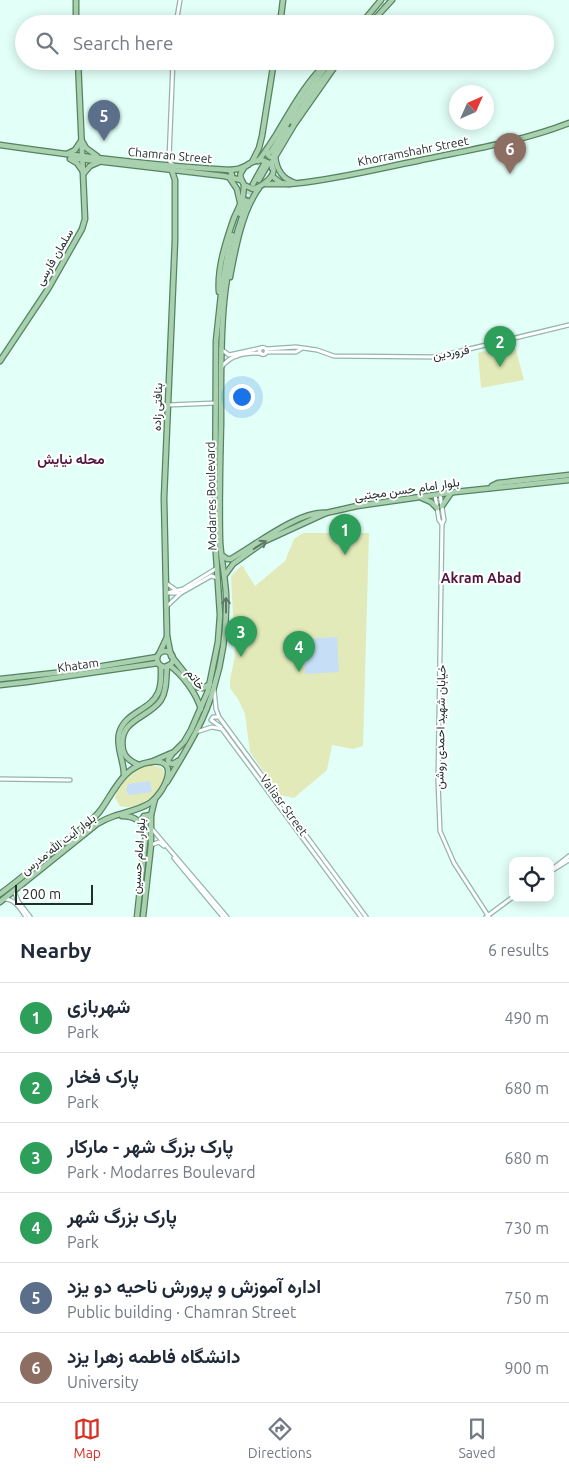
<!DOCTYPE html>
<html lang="en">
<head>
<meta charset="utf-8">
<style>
	body { margin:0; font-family:Ubuntu,Vazirmatn,sans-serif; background:#f6f6f7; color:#1f2937 }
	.controls { position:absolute; right:15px; bottom:15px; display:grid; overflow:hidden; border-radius:10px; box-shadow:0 2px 12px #0003 }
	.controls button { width:45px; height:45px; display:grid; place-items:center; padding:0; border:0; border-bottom:1px solid #e0e1e3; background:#fff; color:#1f2937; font:25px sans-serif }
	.compass { position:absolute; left:449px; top:85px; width:45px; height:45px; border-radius:50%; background:#fff; box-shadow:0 2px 12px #0003; rotate:45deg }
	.scale { position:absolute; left:15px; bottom:12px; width:78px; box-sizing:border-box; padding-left:5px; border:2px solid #212e2c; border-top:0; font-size:14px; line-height:18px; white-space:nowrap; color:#212e2c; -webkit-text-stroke:4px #fff; paint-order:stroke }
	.you { position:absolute; left:241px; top:396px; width:18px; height:18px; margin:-12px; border:4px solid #fff; border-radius:50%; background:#1a73e8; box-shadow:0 0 0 8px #1a73e833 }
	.badge { display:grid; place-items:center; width:32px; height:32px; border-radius:50%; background:#d93025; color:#fff; font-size:16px; font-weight:700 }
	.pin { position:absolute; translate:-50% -41px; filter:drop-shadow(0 1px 2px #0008) }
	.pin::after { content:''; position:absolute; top:26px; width:18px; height:15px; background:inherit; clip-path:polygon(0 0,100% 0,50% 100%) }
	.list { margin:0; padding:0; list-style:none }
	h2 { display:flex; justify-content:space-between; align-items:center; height:65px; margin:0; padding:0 20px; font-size:21px }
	h2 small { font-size:16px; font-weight:400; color:#747a83 }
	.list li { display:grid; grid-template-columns:32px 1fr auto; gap:15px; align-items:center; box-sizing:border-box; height:70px; padding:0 20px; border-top:1px solid #e0e1e3 }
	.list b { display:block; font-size:19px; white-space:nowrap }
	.list p { margin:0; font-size:16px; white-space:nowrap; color:#747a83 }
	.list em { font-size:16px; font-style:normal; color:#747a83 }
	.icon { flex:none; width:28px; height:28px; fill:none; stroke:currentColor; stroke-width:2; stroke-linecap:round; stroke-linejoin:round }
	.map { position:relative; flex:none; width:569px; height:917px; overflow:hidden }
	.search { position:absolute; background:#fff; box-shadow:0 2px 12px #0003; left:15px; right:15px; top:15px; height:55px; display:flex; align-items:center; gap:12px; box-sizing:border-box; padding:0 18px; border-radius:28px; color:#747a83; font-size:19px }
	.sheet { height:485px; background:#fff }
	nav { display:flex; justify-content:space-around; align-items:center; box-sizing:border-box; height:70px; border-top:1px solid #e0e1e3; background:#fff; font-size:14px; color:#747a83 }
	nav a { display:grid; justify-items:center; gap:2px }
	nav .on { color:#d93025 }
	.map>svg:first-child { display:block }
	.green { fill:#e2eab9 }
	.water { fill:#c6dff7 }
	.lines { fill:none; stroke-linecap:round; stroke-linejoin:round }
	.major-tunnel { stroke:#bbd5cf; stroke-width:4.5; stroke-dasharray:4.5 2; stroke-linecap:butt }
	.minor-casing { stroke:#93b5ae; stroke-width:5.5 }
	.major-casing { stroke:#54845f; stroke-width:7 }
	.minor { stroke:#fff; stroke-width:3 }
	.major { stroke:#a9d1b0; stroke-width:4.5 }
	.oneway { stroke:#5e7767 }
	.labels { text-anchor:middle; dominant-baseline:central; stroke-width:4; stroke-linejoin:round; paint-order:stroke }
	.street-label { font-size:12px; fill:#212e2c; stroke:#fff }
	.neighbourhood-label { font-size:14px; font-weight:bold; fill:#51163d; stroke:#fff }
</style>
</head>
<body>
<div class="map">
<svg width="569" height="917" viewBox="0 0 569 917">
	<rect width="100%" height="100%" fill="#e2fff8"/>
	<g class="green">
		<path d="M514 343 524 380 481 388 478 353Z"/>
		<path d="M303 533H369L363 746 353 749 332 745 327 770 294 798 280 795 250 752 245 714 238 699 230 688V680L235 656 231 576 242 565 255 586 285 561 294 539Z"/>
		<path d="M149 765 161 767C177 785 138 813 120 806L115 798C118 781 134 769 149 765Z"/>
	</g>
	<g class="water">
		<path d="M337 637 339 672 305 674 302 639Z"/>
		<path d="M150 781 152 792 129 795 126 790 128 784Z"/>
	</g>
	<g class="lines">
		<g class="major-tunnel">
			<path d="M380 13 382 8 388 0"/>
			<path d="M245 200 253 185"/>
			<path d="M248 201 257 184"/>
		</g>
		<g class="minor-casing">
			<g id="minor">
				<path d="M176 24 180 0"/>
				<path d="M173 61 169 159 170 162 174 166"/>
				<circle cx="263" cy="351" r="3.5"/>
				<path d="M221 349 229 355 261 348"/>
				<path d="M266 349 296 347 317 350 334 356 436 357 569 325"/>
				<path d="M266 352H296L301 349"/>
				<path d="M221 368C230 354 246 353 261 353"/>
				<path d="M168 405 216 403"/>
				<path d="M440 494 444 520 442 524 438 781 440 831 454 863 489 917"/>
				<path d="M435 495 439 520 442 524"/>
				<path d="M166 583 176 590"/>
				<path d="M167 593 183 589 217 568"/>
				<path d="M167 593H181L211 576 218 578"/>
				<path d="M167 606 181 593"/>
				<path d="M214 689 216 709 219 717 366 917"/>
				<path d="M218 717H213L211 720 221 727"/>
				<path d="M196 732 212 727 222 729 361 917"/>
				<path d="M0 779 70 780"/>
				<path d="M152 829 227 917"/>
				<path d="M151 845 159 842 164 846"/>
				<path d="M174 858 223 917"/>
				<path d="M553 870 569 860"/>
				<path d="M550 871 569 856"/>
				<path d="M14 891 18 901 30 917"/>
				<path d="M4 899C15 899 20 908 26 917"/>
				<path d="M486 917 513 897"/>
			</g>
		</g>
		<g class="major-casing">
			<g id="major">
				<path d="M76 0V24"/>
				<path d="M280 24 283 0"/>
				<path d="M361 24 381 0"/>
				<path d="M370 24 392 0"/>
				<path d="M292 122 312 92 331 69 339 61"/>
				<path d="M82 141 86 148 97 156"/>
				<path d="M0 145C76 156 153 166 230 170L238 169 248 165"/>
				<path d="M267 149 268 155 270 157H275C277 170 282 179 295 183"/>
				<path d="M271 152 298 105 329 63"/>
				<path d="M67 154 75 150 81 141"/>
				<path d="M274 154 288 129"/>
				<path d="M71 158 224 176 241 180"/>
				<path d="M70 159 77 163 84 173 90 166 99 162"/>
				<path d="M258 161C265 153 270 144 276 135 291 110 307 80 329 61"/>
				<path d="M252 162 259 148 262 136 274 61"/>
				<path d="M272 168V162L294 125 336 65"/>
				<path d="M230 170 232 175 229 177 237 189 240 202"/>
				<path d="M259 180 267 166"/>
				<path d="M253 184 264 164"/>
				<path d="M266 184H289L281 183 272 176"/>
				<path d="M289 184C330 181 376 169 417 161 468 150 520 142 569 123"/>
				<path d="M240 214 245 200"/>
				<path d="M230 277C235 250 242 211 259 188"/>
				<path d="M219 292C217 268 226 241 234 218 237 211 241 204 243 196 243 194 244 188 244 185 242 180 238 176 242 171 245 164 258 158 265 161 285 169 265 186 253 189L244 185"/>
				<path d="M0 361 48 289 82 229 85 219 78 61"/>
				<path d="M492 486 498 483 569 475"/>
				<path d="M422 498 431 502 437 508"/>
				<path d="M442 506 451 493"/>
				<path d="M326 513 357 506 455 492 569 480"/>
				<path d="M223 556 227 559H231C254 546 300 510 326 513L265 541 233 564 225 575"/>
				<circle cx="165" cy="659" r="8"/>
				<path d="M160 652 167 637"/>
				<path d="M171 656 167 636 164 498 175 240V180L172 171"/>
				<path d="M172 657 196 687 203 688 210 684"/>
				<path d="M169 665C183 675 196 693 201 709"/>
				<path d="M0 679 73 671 157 657"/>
				<path d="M0 685 27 682 158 663"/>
				<path d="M172 754 168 760 169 763 173 764 178 761"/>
				<path d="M151 762 174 752 184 742 191 730 208 691 218 642 220 615 215 539 216 341 222 285 228 251 232 235"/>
				<path d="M139 765C131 762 125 758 123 750 117 719 148 719 161 700 167 690 166 677 167 666"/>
				<path d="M124 775C124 761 116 747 119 734 124 712 150 711 158 693 162 685 161 674 161 666"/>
				<path d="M167 782C185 752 205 721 214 687 223 658 227 625 226 594 225 576 221 559 220 541 219 503 220 463 221 424 221 347 218 274 248 201"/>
				<path d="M122 816C135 816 141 821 146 833L137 917"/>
				<path d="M140 822 144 816 151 815"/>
				<path d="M0 894C21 879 40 862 59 846 73 835 89 825 100 811 114 792 123 766 150 762 182 757 165 792 150 803 139 810 126 812 114 816 108 818 102 821 97 824L0 902"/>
				<path d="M143 917 151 845V815L155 799"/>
			</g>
		</g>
		<use href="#minor" class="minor"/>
		<use href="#major" class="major"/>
	</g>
	<defs><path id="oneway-shaft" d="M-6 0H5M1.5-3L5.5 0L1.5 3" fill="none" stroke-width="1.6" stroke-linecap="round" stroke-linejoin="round" transform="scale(1.25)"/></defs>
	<g class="oneway">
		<use href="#oneway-shaft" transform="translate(260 545) rotate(-32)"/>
		<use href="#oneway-shaft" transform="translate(226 605) rotate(-90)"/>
	</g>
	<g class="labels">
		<g class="street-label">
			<text transform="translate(413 151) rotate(-11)">Khorramshahr Street</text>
			<text transform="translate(170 155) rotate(5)">Chamran Street</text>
			<text transform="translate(54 257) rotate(-60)">سلمان فارسی</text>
			<text transform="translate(451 352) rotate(-10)">فروردین</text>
			<text transform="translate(157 407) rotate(-88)">بنافتی زاده</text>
			<text transform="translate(407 489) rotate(-8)">بلوار امام حسن مجتبی</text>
			<text transform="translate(211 496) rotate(-91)">Modarres Boulevard</text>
			<text transform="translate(78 665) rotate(-8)">Khatam</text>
			<text transform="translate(196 679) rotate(54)">خاتم</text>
			<text transform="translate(440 727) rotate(-89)">خیابان شهید احمدی روشن</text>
			<text transform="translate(284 805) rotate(54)">Valiasr Street</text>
			<text transform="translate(58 844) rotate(-38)">بلوار آیت الله مدرس</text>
			<text transform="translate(138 856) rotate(-86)">بلوار امام حسین</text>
		</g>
		<g class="neighbourhood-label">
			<text x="71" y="459">محله نیایش</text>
			<text x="481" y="578">Akram Abad</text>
		</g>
	</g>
</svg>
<div class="controls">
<button><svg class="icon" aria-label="locate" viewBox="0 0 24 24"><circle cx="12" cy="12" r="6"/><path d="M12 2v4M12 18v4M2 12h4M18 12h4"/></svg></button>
</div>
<svg class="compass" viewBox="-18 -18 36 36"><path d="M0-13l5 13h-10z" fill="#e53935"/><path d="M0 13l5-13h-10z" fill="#747a83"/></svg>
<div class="scale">200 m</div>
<div class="you"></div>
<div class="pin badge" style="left:345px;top:555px;background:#2e9e5b">1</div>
<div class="pin badge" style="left:500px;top:367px;background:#2e9e5b">2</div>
<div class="pin badge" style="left:241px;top:657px;background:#2e9e5b">3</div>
<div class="pin badge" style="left:299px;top:672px;background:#2e9e5b">4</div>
<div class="pin badge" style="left:104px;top:141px;background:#5c6f8a">5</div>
<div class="pin badge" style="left:510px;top:174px;background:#8d6e63">6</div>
<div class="search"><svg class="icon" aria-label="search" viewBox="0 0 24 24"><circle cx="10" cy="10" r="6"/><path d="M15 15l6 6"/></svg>Search here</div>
</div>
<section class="sheet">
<h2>Nearby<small>6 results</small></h2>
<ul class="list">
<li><span class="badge" style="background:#2e9e5b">1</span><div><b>شهربازی</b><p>Park</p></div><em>490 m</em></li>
<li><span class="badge" style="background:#2e9e5b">2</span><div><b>پارک فخار</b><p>Park</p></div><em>680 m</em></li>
<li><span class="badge" style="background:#2e9e5b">3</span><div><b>پارک بزرگ شهر - مارکار</b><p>Park · Modarres Boulevard</p></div><em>680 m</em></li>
<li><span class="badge" style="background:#2e9e5b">4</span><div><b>پارک بزرگ شهر</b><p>Park</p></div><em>730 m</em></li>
<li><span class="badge" style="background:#5c6f8a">5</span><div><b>اداره آموزش و پرورش ناحیه دو یزد</b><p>Public building · Chamran Street</p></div><em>750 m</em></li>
<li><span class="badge" style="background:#8d6e63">6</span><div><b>دانشگاه فاطمه زهرا یزد</b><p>University</p></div><em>900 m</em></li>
</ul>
</section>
<nav>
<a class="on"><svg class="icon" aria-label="map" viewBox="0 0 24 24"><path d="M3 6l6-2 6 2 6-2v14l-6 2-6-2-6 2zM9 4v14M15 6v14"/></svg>Map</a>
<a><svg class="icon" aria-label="directions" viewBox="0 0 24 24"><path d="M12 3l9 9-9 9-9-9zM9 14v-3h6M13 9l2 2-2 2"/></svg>Directions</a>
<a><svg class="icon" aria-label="saved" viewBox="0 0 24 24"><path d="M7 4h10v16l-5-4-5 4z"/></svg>Saved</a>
</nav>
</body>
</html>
